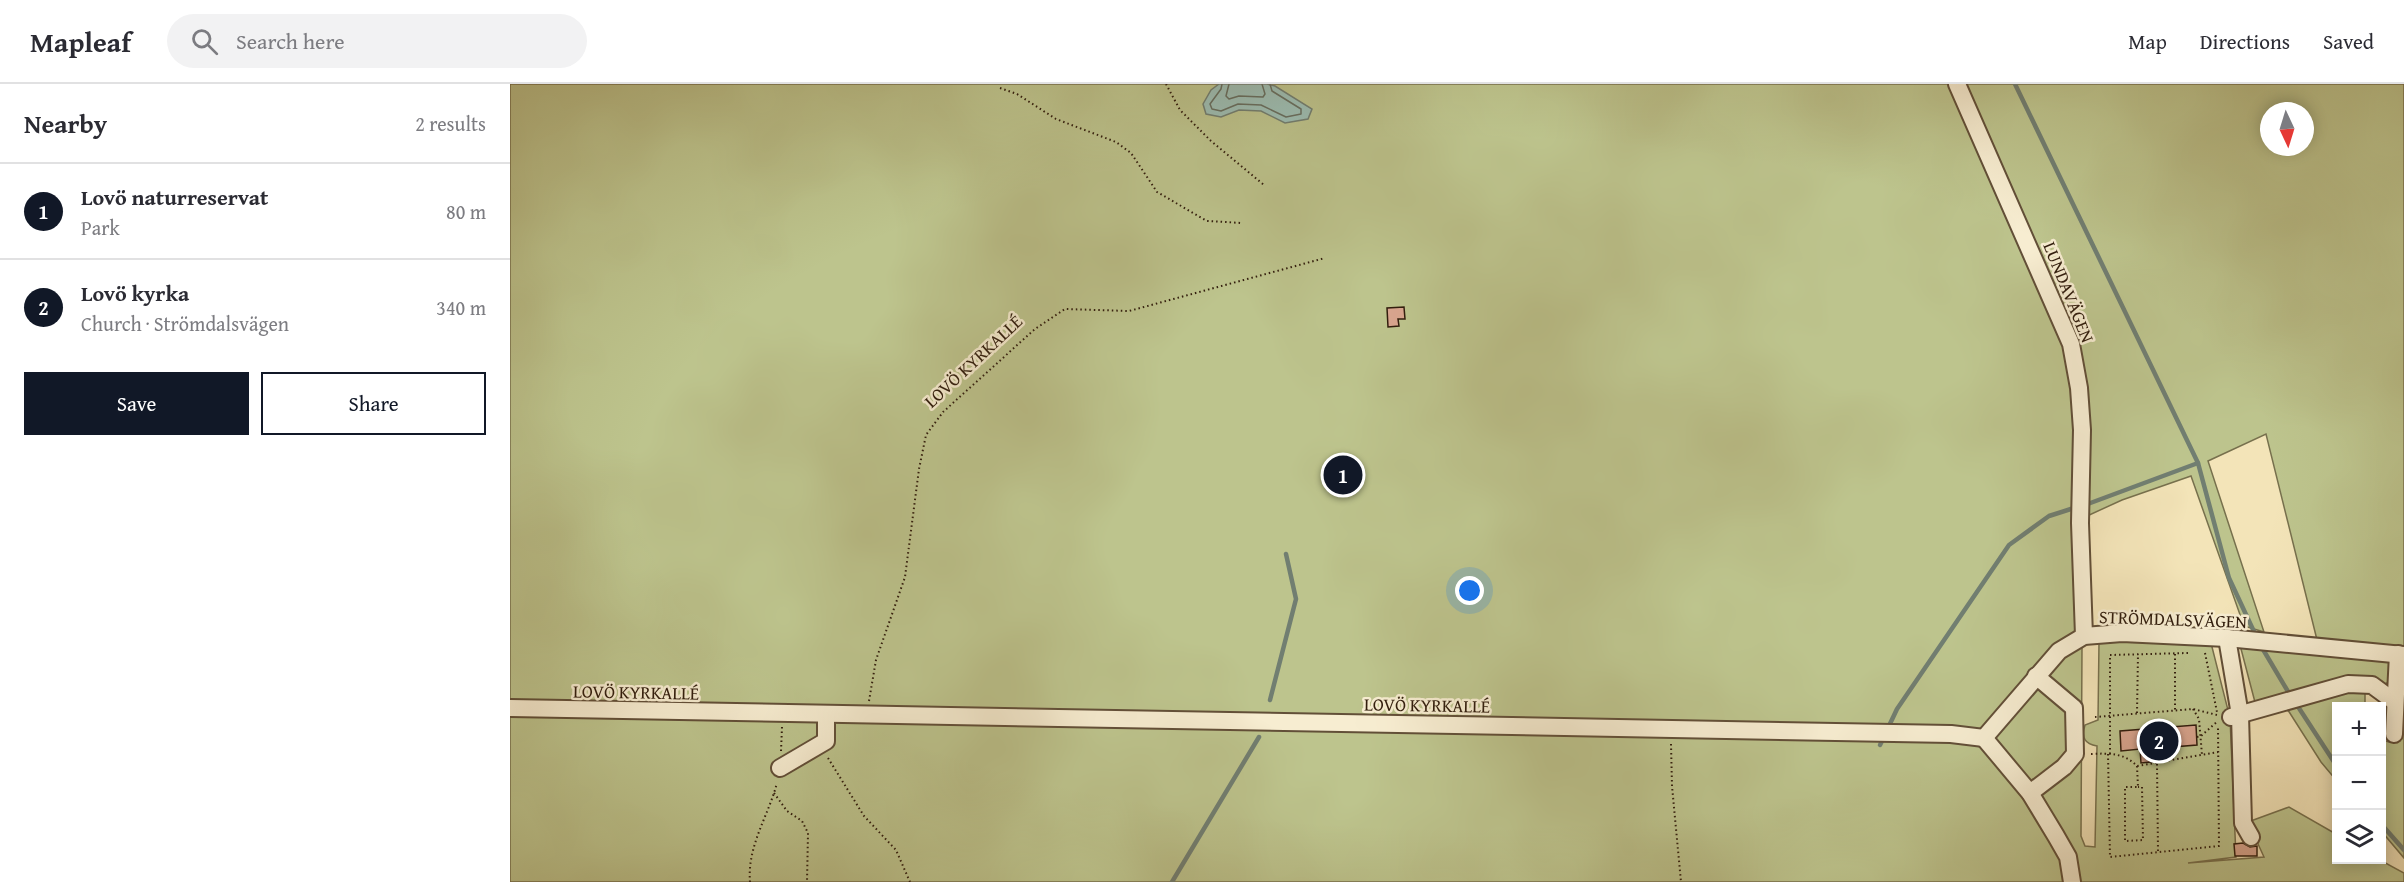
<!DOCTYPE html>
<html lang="en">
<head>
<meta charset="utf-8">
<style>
	body { margin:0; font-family:"Gentium Book Plus",serif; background:#f2f2f3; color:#2b2b33 }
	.controls { position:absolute; right:18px; bottom:18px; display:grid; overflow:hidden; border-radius:0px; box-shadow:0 3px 15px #0003 }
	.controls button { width:54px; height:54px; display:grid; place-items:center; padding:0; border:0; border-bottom:2px solid #e1e1e2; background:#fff; color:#2b2b33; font:30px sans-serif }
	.compass { position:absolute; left:1750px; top:18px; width:54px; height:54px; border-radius:50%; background:#fff; box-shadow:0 3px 15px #0003; rotate:176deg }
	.you { position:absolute; left:960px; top:507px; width:21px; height:21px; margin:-15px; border:4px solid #fff; border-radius:50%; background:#1a73e8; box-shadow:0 0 0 9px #1a73e833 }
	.badge { display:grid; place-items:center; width:39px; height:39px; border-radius:50%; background:#111827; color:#fff; font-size:20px; font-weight:700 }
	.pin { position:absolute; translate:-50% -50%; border:3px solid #fff; box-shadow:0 2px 6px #0006 }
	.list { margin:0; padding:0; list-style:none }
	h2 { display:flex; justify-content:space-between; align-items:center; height:78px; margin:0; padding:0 24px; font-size:26px }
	h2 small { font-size:20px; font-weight:400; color:#7c7c81 }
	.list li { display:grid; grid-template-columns:39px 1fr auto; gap:18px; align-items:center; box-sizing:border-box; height:96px; padding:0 24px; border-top:2px solid #e1e1e2 }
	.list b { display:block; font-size:22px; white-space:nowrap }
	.list p { margin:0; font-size:20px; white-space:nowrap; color:#7c7c81 }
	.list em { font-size:20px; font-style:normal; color:#7c7c81 }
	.actions { display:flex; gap:12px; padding:18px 24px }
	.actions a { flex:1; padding:14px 0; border:2px solid #111827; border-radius:0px; text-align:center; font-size:21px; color:#111827 }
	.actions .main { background:#111827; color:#fff }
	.icon { flex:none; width:33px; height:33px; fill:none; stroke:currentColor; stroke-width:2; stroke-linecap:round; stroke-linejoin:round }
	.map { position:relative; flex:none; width:1894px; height:798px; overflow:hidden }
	header { display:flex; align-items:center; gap:36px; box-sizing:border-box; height:84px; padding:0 30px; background:#fff; border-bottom:2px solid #e1e1e2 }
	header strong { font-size:28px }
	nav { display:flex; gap:33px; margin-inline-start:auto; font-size:21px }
	.search { width:420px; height:54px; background:#f2f2f3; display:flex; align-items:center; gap:15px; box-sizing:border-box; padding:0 21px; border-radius:33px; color:#7c7c81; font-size:22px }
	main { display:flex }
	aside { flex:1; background:#fff }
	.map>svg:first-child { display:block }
	.green { fill:#bdc48d; stroke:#77704d; stroke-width:1.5; fill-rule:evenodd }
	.water { fill:#9cbeb4; stroke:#717e71; stroke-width:1.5 }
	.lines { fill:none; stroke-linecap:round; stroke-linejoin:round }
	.shore { stroke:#666e60; stroke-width:1.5 }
	.stream { stroke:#717e71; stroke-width:4.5 }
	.building { fill:#d9a58f; stroke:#311d0d; stroke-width:1.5 }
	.minor-casing { stroke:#624f38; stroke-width:20 }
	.path { stroke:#311d0d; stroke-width:2; stroke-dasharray:1.5 3; stroke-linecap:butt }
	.minor { stroke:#f7edd1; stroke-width:16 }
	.labels { text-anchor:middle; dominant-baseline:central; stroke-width:5; stroke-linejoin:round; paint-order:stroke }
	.street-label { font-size:18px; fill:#311d0d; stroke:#f7edd1 }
</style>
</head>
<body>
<header>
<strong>Mapleaf</strong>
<div class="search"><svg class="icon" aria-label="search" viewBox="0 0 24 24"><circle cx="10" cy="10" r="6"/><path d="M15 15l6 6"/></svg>Search here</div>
<nav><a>Map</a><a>Directions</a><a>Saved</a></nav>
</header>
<main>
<aside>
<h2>Nearby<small>2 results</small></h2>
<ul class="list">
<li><span class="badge">1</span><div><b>Lovö naturreservat</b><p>Park</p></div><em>80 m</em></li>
<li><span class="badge">2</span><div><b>Lovö kyrka</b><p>Church · Strömdalsvägen</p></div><em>340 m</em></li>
</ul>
<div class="actions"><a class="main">Save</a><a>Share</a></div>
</aside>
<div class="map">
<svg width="1894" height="798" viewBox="0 0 1894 798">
	<rect width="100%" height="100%" fill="#f3e4b8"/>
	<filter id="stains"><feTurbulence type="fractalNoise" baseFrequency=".00333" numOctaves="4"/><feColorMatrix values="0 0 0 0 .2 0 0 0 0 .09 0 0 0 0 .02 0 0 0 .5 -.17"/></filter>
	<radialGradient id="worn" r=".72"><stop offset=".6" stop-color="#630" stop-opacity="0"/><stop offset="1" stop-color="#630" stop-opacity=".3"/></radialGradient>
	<g class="green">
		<path d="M0 0H1894V774L1872 748V656L1879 658 1892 655V591L1875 600 1858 595 1746 622 1730 561 1810 568 1756 350 1698 377 1754 548 1734 542 1681 392 1612 416 1577 432 1572 563 1571 752 1575 762 1585 763 1587 662C1575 660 1571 654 1575 641L1588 636 1589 558 1701 559 1720 634 1726 773 1678 779 1754 773 1738 738 1779 723 1826 750V776H1870L1894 789V798H0ZM1759 27H1795V63H1759Z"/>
		<path d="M1855 604V622H1826V696L1811 678 1776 623Z"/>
	</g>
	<path class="water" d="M709 0H757L765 2 802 25 798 35 775 39 751 27 729 26 711 33 696 30 693 20 701 6Z"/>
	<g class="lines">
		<g class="shore">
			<path d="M712 0 711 5 700 20 702 25 711 27 728 20 751 21 776 33 791 30V25L762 7 760 0"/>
			<path d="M719 0 716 12 719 15 729 12 753 13 755 10 752 0"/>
		</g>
		<g class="stream">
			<path d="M1505 0 1688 379 1719 494 1746 552"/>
			<path d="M1575 421 1688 379"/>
			<path d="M1751 562 1780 611"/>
			<path d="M760 616 786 515 776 470"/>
			<path d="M1785 618 1826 681"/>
			<path d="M1378 644 1387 625 1499 461 1539 432 1567 423"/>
			<path d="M1370 661 1375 651"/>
			<path d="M1872 741 1894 766"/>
			<path d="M662 798 749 653"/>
		</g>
	</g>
	<g class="building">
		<path d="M894 223 895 235H888L889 242 878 243 877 224Z"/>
		<path d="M1686 641 1687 661 1650 664 1651 677 1631 679 1630 665 1611 667 1610 647Z"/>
		<path d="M1733 759 1740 763 1747 762V772H1725L1724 760Z"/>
	</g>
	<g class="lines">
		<g class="minor-casing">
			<g id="minor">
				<path d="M1447 0 1561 260 1569 304 1572 346 1570 439 1574 552"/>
				<path d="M1717 554 1730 631 1733 739 1741 753"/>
				<path d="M0 624 1441 650 1474 654"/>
				<path d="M1721 633 1838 600 1862 601 1885 618"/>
				<path d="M1884 650 1888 570"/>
				<path d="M1474 654 1549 567 1574 552 1612 549 1717 554 1894 571"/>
				<path d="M1474 654 1520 709 1546 752 1558 773 1562 798"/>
				<path d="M270 684 316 657V630"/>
				<path d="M1520 709 1554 683 1565 670 1564 624 1526 592"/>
			</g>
		</g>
		<g class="path">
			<path d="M656 0 670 26 701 57 754 101"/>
			<path d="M490 4 507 10 546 35 606 58 621 69 647 108 697 137 732 139"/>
			<path d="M1695 569 1707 628"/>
			<path d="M1665 570V626"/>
			<path d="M359 617 366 576 395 493 409 385 416 351 433 328 525 245 555 225 619 227 815 174"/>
			<path d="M1683 625 1689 635 1692 671"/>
			<path d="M1627 629 1628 570"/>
			<path d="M1585 633 1683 625 1707 631"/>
			<path d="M1687 653 1691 652 1708 637"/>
			<path d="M1161 660 1162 702 1171 798"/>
			<path d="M271 667 272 643"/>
			<path d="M1581 670C1600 669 1614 669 1627 682L1708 668"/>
			<path d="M1598 670 1600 773 1709 762 1708 643"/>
			<path d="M1600 670V571L1678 569"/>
			<path d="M318 674 354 732 386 766 400 798"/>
			<path d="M1647 680 1648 767"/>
			<path d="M1627 682 1628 703H1615V757L1633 756 1632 703H1628"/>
			<path d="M264 709 277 727 292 737 298 749 297 798"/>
			<path d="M240 798C237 762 258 733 267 699"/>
		</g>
		<use href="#minor" class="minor"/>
	</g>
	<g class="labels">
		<g class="street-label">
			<text transform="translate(1559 208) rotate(68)">LUNDAVÄGEN</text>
			<text transform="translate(463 277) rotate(-43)">LOVÖ KYRKALLÉ</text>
			<text transform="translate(1663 535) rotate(2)">STRÖMDALSVÄGEN</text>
			<text transform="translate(126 608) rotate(1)">LOVÖ KYRKALLÉ</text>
			<text transform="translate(917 621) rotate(1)">LOVÖ KYRKALLÉ</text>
		</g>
	</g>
	<rect width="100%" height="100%" filter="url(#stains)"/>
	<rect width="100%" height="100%" fill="url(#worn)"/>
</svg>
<div class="controls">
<button>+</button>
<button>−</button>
<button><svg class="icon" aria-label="layers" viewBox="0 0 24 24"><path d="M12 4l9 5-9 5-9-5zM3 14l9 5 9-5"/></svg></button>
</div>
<svg class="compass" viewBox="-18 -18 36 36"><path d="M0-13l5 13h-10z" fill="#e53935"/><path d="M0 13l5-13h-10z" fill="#7c7c81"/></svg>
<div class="you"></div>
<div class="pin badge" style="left:833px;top:391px">1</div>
<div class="pin badge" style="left:1649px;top:657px">2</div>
</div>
</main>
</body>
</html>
